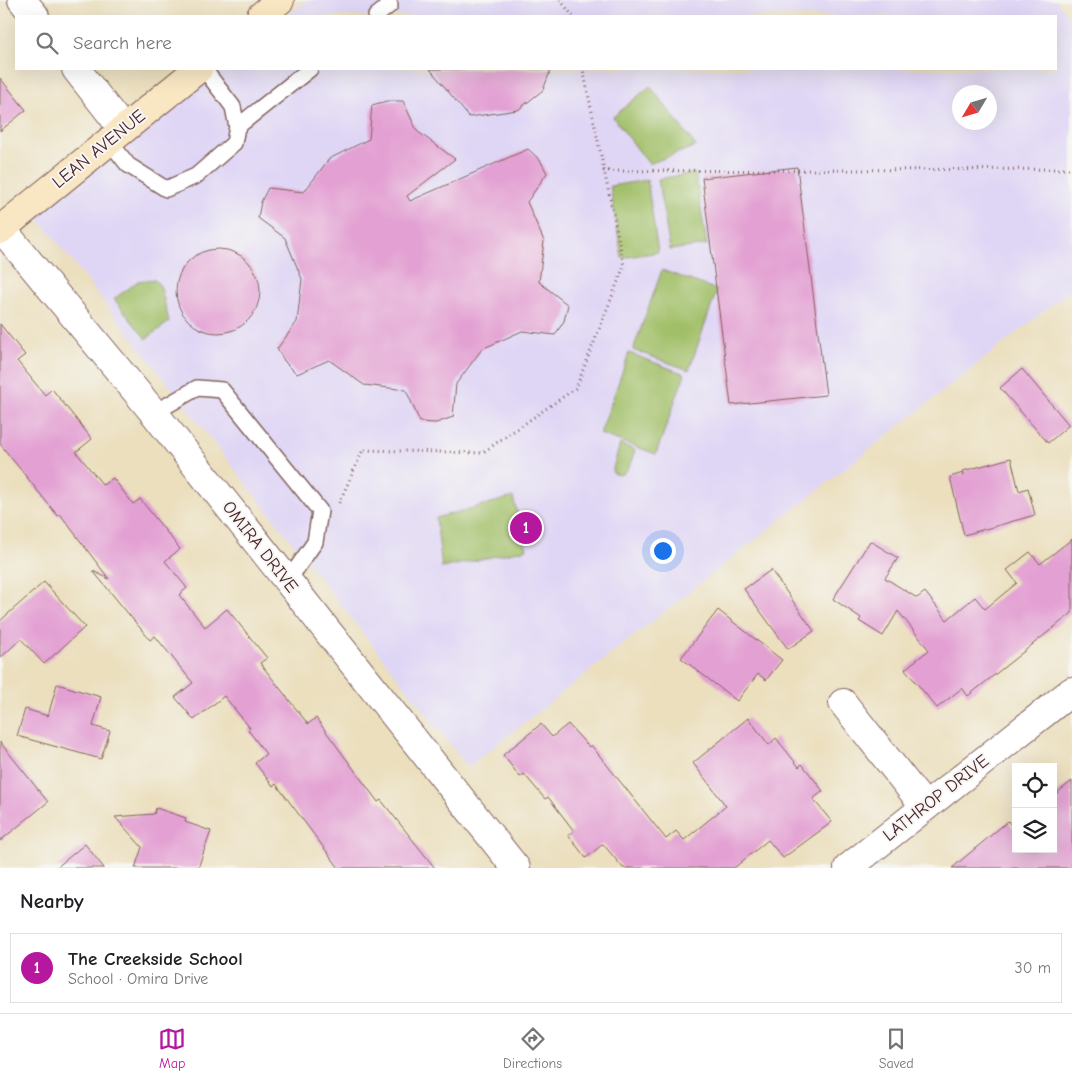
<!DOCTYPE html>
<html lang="en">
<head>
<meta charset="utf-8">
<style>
	body { margin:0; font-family:"Comic Neue",sans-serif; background:#f6f6f6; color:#202124 }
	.controls { position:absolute; right:15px; bottom:15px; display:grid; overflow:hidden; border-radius:0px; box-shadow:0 5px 20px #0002 }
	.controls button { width:45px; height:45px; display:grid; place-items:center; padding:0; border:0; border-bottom:1px solid #e0e0e0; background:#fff; color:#202124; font:25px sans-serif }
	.compass { position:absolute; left:952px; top:85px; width:45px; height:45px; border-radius:50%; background:#fff; box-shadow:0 5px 20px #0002; rotate:232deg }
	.you { position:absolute; left:662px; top:550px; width:18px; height:18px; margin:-12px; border:4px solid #fff; border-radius:50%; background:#1a73e8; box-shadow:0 0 0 8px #1a73e833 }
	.badge { display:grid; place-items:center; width:32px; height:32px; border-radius:50%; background:#b5179e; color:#fff; font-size:16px; font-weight:700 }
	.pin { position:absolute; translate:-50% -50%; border:2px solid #fff; box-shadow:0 1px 5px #0006 }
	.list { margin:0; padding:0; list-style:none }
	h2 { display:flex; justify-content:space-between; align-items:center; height:65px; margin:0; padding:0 20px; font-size:21px }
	h2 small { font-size:16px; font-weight:400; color:#757577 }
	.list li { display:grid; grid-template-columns:32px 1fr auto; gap:15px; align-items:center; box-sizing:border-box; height:70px; margin:0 10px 10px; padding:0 10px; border:1px solid #e0e0e0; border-radius:0px }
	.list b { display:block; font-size:19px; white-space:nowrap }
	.list p { margin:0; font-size:16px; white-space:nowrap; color:#757577 }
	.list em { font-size:16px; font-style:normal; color:#757577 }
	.icon { flex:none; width:28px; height:28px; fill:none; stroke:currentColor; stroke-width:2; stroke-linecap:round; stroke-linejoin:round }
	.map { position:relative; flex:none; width:1072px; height:868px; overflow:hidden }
	.search { position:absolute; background:#fff; box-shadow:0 5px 20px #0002; left:15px; right:15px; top:15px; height:55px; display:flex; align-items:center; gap:12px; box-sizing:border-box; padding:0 18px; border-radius:0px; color:#757577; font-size:19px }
	.sheet { height:145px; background:#fff }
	nav { display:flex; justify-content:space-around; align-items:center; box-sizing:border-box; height:70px; border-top:1px solid #e0e0e0; background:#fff; font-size:14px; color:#757577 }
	nav a { display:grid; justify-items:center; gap:2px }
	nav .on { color:#b5179e }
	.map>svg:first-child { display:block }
	.built { fill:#dfd5f5; fill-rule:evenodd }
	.green { fill:#a1bf67; stroke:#766f49 }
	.building { fill:#e3a1d3 }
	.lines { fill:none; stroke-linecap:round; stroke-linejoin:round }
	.lane-casing { stroke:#82625e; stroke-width:18 }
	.street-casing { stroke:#82625e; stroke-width:30 }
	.secondary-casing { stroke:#82625e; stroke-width:30 }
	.path { stroke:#82625e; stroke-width:3; stroke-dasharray:1 4; stroke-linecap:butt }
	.lane { stroke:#fff; stroke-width:15 }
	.street { stroke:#fff; stroke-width:28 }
	.secondary { stroke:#f9e7c3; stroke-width:28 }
	.labels { text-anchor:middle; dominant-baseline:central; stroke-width:4; stroke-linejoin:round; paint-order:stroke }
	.street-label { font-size:18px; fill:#4a1f2b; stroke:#f6f6f2 }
</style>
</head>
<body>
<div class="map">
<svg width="1072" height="868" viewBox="0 0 1072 868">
	<rect width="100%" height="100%" fill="#f6f6f2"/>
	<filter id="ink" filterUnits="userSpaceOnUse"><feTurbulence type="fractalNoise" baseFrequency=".02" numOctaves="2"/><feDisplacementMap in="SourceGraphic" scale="10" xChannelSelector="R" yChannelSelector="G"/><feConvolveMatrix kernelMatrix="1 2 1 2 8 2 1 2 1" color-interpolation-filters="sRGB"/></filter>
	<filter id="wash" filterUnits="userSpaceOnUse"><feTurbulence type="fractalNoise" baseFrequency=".0096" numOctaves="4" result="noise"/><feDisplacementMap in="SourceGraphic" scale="20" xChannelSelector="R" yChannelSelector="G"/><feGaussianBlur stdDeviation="1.12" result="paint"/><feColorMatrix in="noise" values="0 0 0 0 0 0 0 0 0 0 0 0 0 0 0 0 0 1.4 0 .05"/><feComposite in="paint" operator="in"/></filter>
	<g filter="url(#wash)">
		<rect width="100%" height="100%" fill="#ebdfbe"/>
		<path class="built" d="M308 0H1056L1072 21V289L468 767 35 214 220 69H1056V16H287ZM960 92H990V122H960Z"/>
		<g class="green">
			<path d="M650 86 696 146 649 164 613 117Z"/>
			<path d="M695 173 707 245 670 250 658 179Z"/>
			<path d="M647 180 658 252 622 258 610 186Z"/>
			<path d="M662 270 717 290 689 370 633 350Z"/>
			<path d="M154 279 161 287 169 322 146 339 114 299 138 281Z"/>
			<path d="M629 353 685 374 656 454 600 434Z"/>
			<path d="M620 444 635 450C631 461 627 482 612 472Z"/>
			<path d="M513 497 527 549 442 568 436 518Z"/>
		</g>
		<g id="blocks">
			<g class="building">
				<path d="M430 69H551L543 90 518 110 469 117Z"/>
				<path d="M0 78 26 110 0 131Z"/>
				<path d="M387 101H403L417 131 455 159 407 196 410 201 528 149 540 160 547 173 527 202 544 241 539 282 568 305 564 321 555 335 522 331 482 349 456 384 453 417 436 423 420 422 406 390 364 385 329 360 297 374 285 362 277 349 297 322 302 279 285 238 258 218 261 202 268 188 304 192 329 159 369 139 372 105Z"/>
				<path d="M797 167 826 395 731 405 702 178Z"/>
				<circle cx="218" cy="291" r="42"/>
				<path d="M0 324 25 355 17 361 45 395 52 389 92 439 76 452 103 485 113 478 133 504 140 499 180 549 165 561 187 588 179 595 205 627 227 609 267 658 260 663 308 724 316 718 378 802 381 800 435 868H339L276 784 273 786 255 763 266 754 248 730 250 728 224 696 194 720 175 697 193 683 155 636 150 640 93 571 109 579 60 514 58 516 0 444Z"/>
				<path d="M1022 369 1069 425 1048 443 1000 388Z"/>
				<path d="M1011 458 1019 491 1028 488 1035 515 964 535 950 477 963 473 964 475 963 471Z"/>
				<path d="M1072 539V613L968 696 962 688 937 708 905 669 929 650 898 611 883 636 859 621 861 618 833 599 870 541 898 558 885 578 917 598 925 592 947 620 975 597 985 609 1017 583 1007 570 1030 552 1040 564Z"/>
				<path d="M771 570 814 631 788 649 744 589Z"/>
				<path d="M44 582 85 627 44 664 21 639 0 658V621Z"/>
				<path d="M718 610 782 660 766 680 758 674 737 701 681 658Z"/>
				<path d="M57 684 101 697 93 726 110 731 101 759 17 736 25 709 48 716Z"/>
				<path d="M748 718 769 745 776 738 799 767 802 764 823 791 813 799 832 822 783 858 768 840 734 868H623L603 844 586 858 568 835 574 831 548 797 545 799 524 774 520 777 503 755 541 724 552 737 568 724 589 747 591 745 666 839 676 831 684 840 726 806 693 763Z"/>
				<path d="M0 742 48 802 0 841Z"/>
				<path d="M1072 781V868H952L1008 821 1014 829 1016 827V849H1053V796Z"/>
				<path d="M156 808 186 818 185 822 211 831 198 868H135L142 847 115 817 154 814Z"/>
				<path d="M85 844 104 868H56Z"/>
			</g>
		</g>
	</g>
	<g filter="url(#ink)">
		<use href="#blocks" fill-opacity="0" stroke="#82625e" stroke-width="1"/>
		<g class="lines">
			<g class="lane-casing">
				<g id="lane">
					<path d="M376 16 390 5 386 0"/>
					<path d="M237 127 310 69"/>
					<path d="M109 141 128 165 166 189 196 176 234 143 237 127 233 107 204 69"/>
					<path d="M154 413 197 388 222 390 320 511 315 542 287 582"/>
				</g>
			</g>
			<g class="street-casing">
				<g id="street">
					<path d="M22 0 35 16"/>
					<path d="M76 69 123 129"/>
					<path d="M1 228 154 413 516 868"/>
					<path d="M843 703 925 807"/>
					<path d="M848 868 1072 691"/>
				</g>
			</g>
			<g class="secondary-casing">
				<g id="secondary">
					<path d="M261 16 280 0"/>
					<path d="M0 230 198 69"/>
				</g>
			</g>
			<g class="path">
				<path d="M560 0 573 16"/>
				<path d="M603 171 1072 169"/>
				<path d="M339 503 363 450 482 453 576 388 624 266 583 69"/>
			</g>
			<use href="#lane" class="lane"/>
			<use href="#street" class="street"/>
			<use href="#secondary" class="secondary"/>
		</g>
	</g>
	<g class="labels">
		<g class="street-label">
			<text transform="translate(99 149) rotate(-39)">LEAN AVENUE</text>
			<text transform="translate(260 547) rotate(52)">OMIRA DRIVE</text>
			<text transform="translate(936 798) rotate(-38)">LATHROP DRIVE</text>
		</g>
	</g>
</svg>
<div class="controls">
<button><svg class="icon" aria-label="locate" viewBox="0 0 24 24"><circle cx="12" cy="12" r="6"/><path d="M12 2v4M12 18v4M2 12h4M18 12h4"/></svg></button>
<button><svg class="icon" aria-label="layers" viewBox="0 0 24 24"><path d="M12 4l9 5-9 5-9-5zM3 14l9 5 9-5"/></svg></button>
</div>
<svg class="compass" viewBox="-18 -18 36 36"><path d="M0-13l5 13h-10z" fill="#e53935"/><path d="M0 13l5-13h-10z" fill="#757577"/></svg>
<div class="you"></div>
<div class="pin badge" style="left:526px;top:528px">1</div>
<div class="search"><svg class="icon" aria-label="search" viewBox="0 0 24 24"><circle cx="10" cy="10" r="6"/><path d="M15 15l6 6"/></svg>Search here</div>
</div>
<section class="sheet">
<h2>Nearby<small></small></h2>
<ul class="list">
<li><span class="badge">1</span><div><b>The Creekside School</b><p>School · Omira Drive</p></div><em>30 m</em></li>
</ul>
</section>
<nav>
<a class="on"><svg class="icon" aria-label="map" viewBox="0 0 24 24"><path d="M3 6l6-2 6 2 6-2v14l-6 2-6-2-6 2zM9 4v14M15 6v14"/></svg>Map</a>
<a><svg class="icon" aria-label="directions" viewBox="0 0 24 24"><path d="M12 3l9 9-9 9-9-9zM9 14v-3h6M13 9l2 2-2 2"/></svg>Directions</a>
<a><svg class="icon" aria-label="saved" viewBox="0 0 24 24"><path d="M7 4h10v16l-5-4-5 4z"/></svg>Saved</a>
</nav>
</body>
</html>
